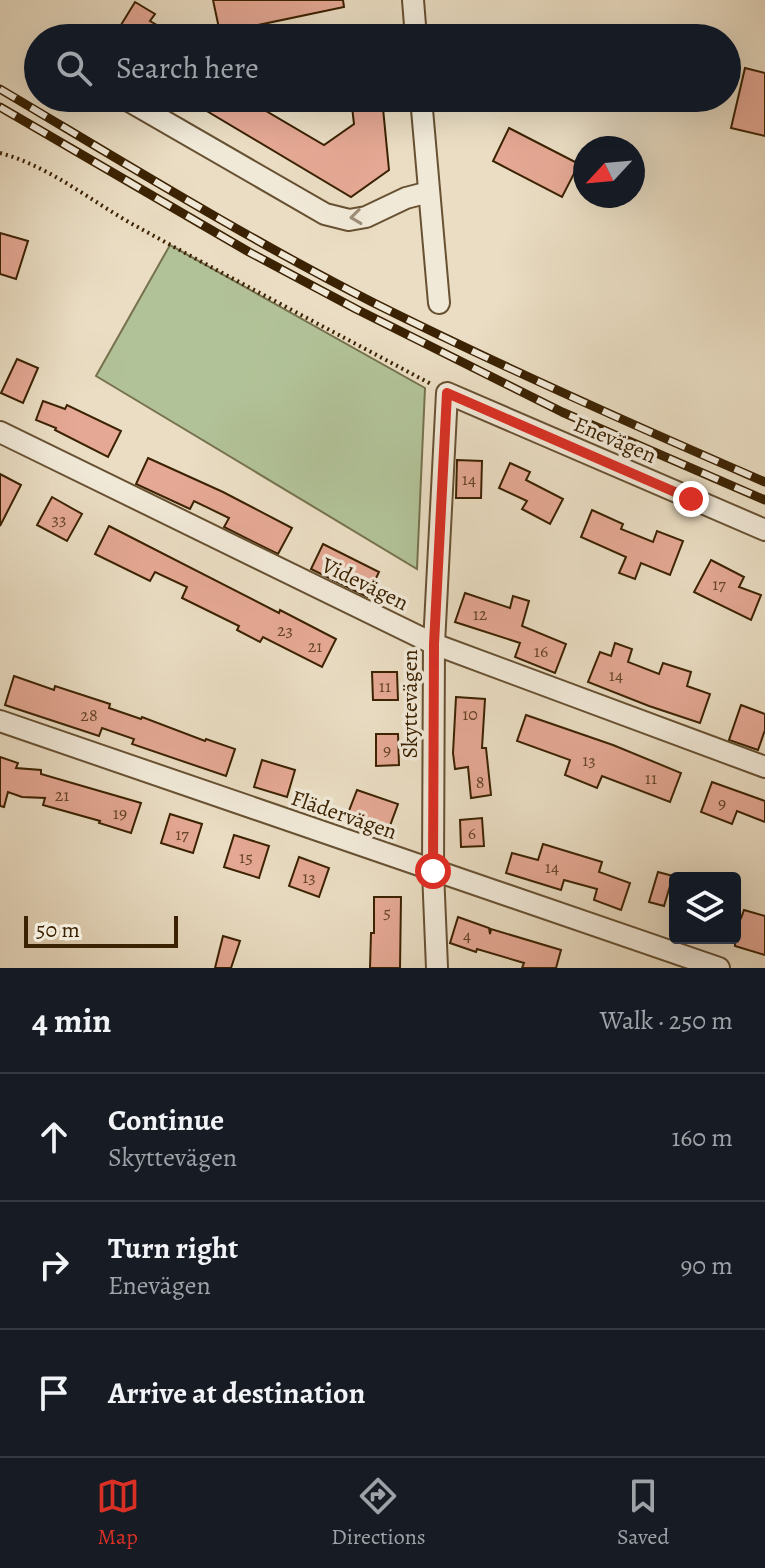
<!DOCTYPE html>
<html lang="en">
<head>
<meta charset="utf-8">
<style>
	body { margin:0; font-family:Alegreya,serif; background:#20242c; color:#f1f3f6 }
	.controls { position:absolute; right:24px; bottom:24px; display:grid; overflow:hidden; border-radius:8px; box-shadow:0 8px 32px #0002 }
	.controls button { width:72px; height:72px; display:grid; place-items:center; padding:0; border:0; border-bottom:2px solid #363941; background:#171b24; color:#f1f3f6; font:40px sans-serif }
	.compass { position:absolute; left:573px; top:136px; width:72px; height:72px; border-radius:50%; background:#171b24; box-shadow:0 8px 32px #0002; rotate:244deg }
	.scale { position:absolute; left:24px; bottom:20px; width:154px; box-sizing:border-box; padding-left:8px; border:4px solid #3b2202; border-top:0; font-size:22px; line-height:28px; white-space:nowrap; color:#3b2202; -webkit-text-stroke:6px #f1e9d8; paint-order:stroke }
	.stop { position:absolute; width:24px; height:24px; margin:-18px; border:6px solid #d93025; border-radius:50%; background:#fff }
	.stop.end { background:#d93025; border-color:#fff; box-shadow:0 2px 8px #0008 }
	.list { margin:0; padding:0; list-style:none }
	h2 { display:flex; justify-content:space-between; align-items:center; height:104px; margin:0; padding:0 32px; font-size:34px }
	h2 small { font-size:26px; font-weight:400; color:#9ea1a6 }
	.list li { display:grid; grid-template-columns:52px 1fr auto; gap:24px; align-items:center; box-sizing:border-box; height:128px; padding:0 32px; border-top:2px solid #363941 }
	.list b { display:block; font-size:30px; white-space:nowrap }
	.list p { margin:0; font-size:26px; white-space:nowrap; color:#9ea1a6 }
	.list em { font-size:26px; font-style:normal; color:#9ea1a6 }
	.icon { flex:none; width:44px; height:44px; fill:none; stroke:currentColor; stroke-width:2; stroke-linecap:round; stroke-linejoin:round }
	.map { position:relative; flex:none; width:765px; height:968px; overflow:hidden }
	.search { position:absolute; background:#171b24; box-shadow:0 8px 32px #0002; left:24px; right:24px; top:24px; height:88px; display:flex; align-items:center; gap:20px; box-sizing:border-box; padding:0 28px; border-radius:44px; color:#9ea1a6; font-size:30px }
	.sheet { height:488px; background:#171b24 }
	nav { display:flex; justify-content:space-around; align-items:center; box-sizing:border-box; height:112px; border-top:2px solid #363941; background:#171b24; font-size:22px; color:#9ea1a6 }
	nav a { display:grid; justify-items:center; gap:4px }
	nav .on { color:#d93025 }
	.map>svg:first-child { display:block }
	.green { fill:#b2c298; stroke:#76724d; stroke-width:2 }
	.building { fill:#e5a894; stroke:#3b2202; stroke-width:2 }
	.lines { fill:none; stroke-linecap:round; stroke-linejoin:round }
	.minor-casing { stroke:#675132; stroke-width:24 }
	.path { stroke:#3b2202; stroke-width:4; stroke-dasharray:2 4; stroke-linecap:butt }
	.minor { stroke:#f1e9d8; stroke-width:20 }
	.rail-casing { stroke:#3b2202; stroke-width:9 }
	.rail { stroke:#f1e9d8; stroke-width:6; stroke-dasharray:18; stroke-linecap:butt }
	.oneway { stroke:#9f8f78 }
	.route { stroke:#d93025; stroke-width:10 }
	.labels { text-anchor:middle; dominant-baseline:central; stroke-width:7; stroke-linejoin:round; paint-order:stroke }
	.number-label { font-size:18px; fill:#664426 }
	.street-label { font-size:22px; fill:#3b2202; stroke:#f1e9d8 }
</style>
</head>
<body>
<div class="map">
<svg width="765" height="968" viewBox="0 0 765 968">
	<rect width="100%" height="100%" fill="#eaddc3"/>
	<filter id="stains"><feTurbulence type="fractalNoise" baseFrequency=".0025" numOctaves="4"/><feColorMatrix values="0 0 0 0 .2 0 0 0 0 .09 0 0 0 0 .02 0 0 0 .5 -.17"/></filter>
	<radialGradient id="worn" r=".72"><stop offset=".6" stop-color="#630" stop-opacity="0"/><stop offset="1" stop-color="#630" stop-opacity=".3"/></radialGradient>
	<path class="green" d="M170 245 425 388 417 569 96 376Z"/>
	<g class="building">
		<path d="M213 0H343L344 7 220 33Z"/>
		<path d="M135 2 155 14 150 21 157 25 149 38H113Z"/>
		<path d="M745 68 765 73V136L731 128Z"/>
		<path d="M185 98H244L324 145 354 124 351 98H382L389 170 351 197Z"/>
		<path d="M509 128 579 164 562 197 493 161Z"/>
		<path d="M0 233 28 241 16 279 0 274Z"/>
		<path d="M17 359 38 368 23 403 1 393Z"/>
		<path d="M43 401 65 409 67 405 121 431 108 457 55 430 56 428 36 420Z"/>
		<path d="M148 458 223 492 292 528 278 554 224 527 229 518 194 501 190 509 136 484Z"/>
		<path d="M457 460 482 461 481 498H456Z"/>
		<path d="M510 463 530 472 526 480 563 499 550 524 522 509 527 501 499 488Z"/>
		<path d="M0 474 21 485 0 526Z"/>
		<path d="M52 497 82 514 67 541 37 525Z"/>
		<path d="M592 510 623 524 621 529 653 542 657 531 683 541 670 575 641 563 635 579 619 573 626 557 581 537Z"/>
		<path d="M109 526 279 613 280 610 336 639 322 667 263 637 260 642 237 630 239 626 182 598 187 587 155 572 150 581 95 554Z"/>
		<path d="M323 544 379 572 367 597 311 569Z"/>
		<path d="M711 560 744 577 739 587 761 595 751 620 694 592Z"/>
		<path d="M465 593 510 608 513 596 529 601 522 626 566 644 555 673 515 657 520 643 455 622Z"/>
		<path d="M615 643 632 649 628 662 659 674 663 663 691 672 687 686 710 694 700 723 649 706 588 682 600 652 611 656Z"/>
		<path d="M372 672H397L398 700H373Z"/>
		<path d="M14 676 54 690 55 686 110 704 109 708 141 719 142 717 205 741 206 739 235 749 226 776 132 744 134 739 102 728 99 736 5 705Z"/>
		<path d="M456 697 485 699 482 748H486L491 795 471 798 468 767 455 769 453 753Z"/>
		<path d="M741 705 765 714V730L758 750 729 740Z"/>
		<path d="M526 715 613 745 681 773 670 802 602 776 597 788 565 775 570 760 517 741Z"/>
		<path d="M376 734H398L399 765 376 766Z"/>
		<path d="M0 757 18 763 16 768 41 770V774L141 803 131 833 99 823 100 821 43 805 45 798 22 797 8 792 4 807 0 806Z"/>
		<path d="M262 760 295 770 287 797 254 787Z"/>
		<path d="M712 782 765 801V822L737 811 732 824 701 812Z"/>
		<path d="M357 790 398 804 388 831 347 816Z"/>
		<path d="M170 814 202 824 193 853 161 843Z"/>
		<path d="M482 818 484 846 461 847 460 820Z"/>
		<path d="M234 835 269 846 259 878 224 867Z"/>
		<path d="M543 844 602 862 599 872 630 883 621 910 594 900 597 889 564 880 561 890 506 873 512 853 538 860Z"/>
		<path d="M299 857 329 868 319 897 289 886Z"/>
		<path d="M658 872 673 876 664 906 649 902Z"/>
		<path d="M374 897H401L400 968H370L371 933H374Z"/>
		<path d="M744 910 765 916V955L735 946V915L741 918Z"/>
		<path d="M458 917 489 928 490 934 491 929 561 950 556 968H522L524 963 477 949 476 952 450 943Z"/>
		<path d="M223 936 240 941 231 968H215Z"/>
	</g>
	<g class="lines">
		<g class="minor-casing">
			<g id="minor">
				<path d="M413 0 416 38"/>
				<path d="M124 98 325 214 349 220 366 217 406 198 429 192"/>
				<path d="M421 98 439 303"/>
				<path d="M0 432 434 644 765 767"/>
				<path d="M0 721 719 968"/>
				<path d="M437 968 433 871 434 644 447 393 765 530"/>
			</g>
		</g>
		<path class="path" d="M0 153C49 166 91 201 134 225 232 279 332 331 431 384"/>
		<use href="#minor" class="minor"/>
		<g class="rail-casing">
			<g id="rail">
				<path d="M0 89C123 162 246 238 374 303 502 367 633 425 765 482"/>
				<path d="M0 107 249 252 356 309 562 412 765 500"/>
			</g>
		</g>
		<use href="#rail" class="rail"/>
	</g>
	<defs><path id="oneway-chevron" d="M-2-3.5L2.5 0L-2 3.5" fill="none" stroke-width="1.6" stroke-linecap="round" stroke-linejoin="round" transform="scale(2)"/></defs>
	<use class="oneway" href="#oneway-chevron" transform="translate(356 217) rotate(173)"/>
	<g class="lines">
		<path class="route" d="M433 871 434 644 447 393 691 499"/>
	</g>
	<g class="labels">
		<g class="number-label">
			<text x="469" y="479">14</text>
			<text x="59" y="519">33</text>
			<text x="719" y="584">17</text>
			<text x="480" y="614">12</text>
			<text x="285" y="630">23</text>
			<text x="315" y="646">21</text>
			<text x="541" y="651">16</text>
			<text x="616" y="675">14</text>
			<text x="385" y="686">11</text>
			<text x="470" y="714">10</text>
			<text x="89" y="715">28</text>
			<text x="387" y="750">9</text>
			<text x="589" y="760">13</text>
			<text x="651" y="778">11</text>
			<text x="480" y="782">8</text>
			<text x="62" y="795">21</text>
			<text x="722" y="803">9</text>
			<text x="120" y="813">19</text>
			<text x="472" y="833">6</text>
			<text x="182" y="834">17</text>
			<text x="246" y="857">15</text>
			<text x="552" y="867">14</text>
			<text x="309" y="877">13</text>
			<text x="387" y="912">5</text>
			<text x="467" y="935">4</text>
		</g>
		<g class="street-label">
			<text transform="translate(615 440) rotate(23)">Enevägen</text>
			<text transform="translate(365 584) rotate(26)">Videvägen</text>
			<text transform="translate(410 704) rotate(-90)">Skyttevägen</text>
			<text transform="translate(344 815) rotate(19)">Flädervägen</text>
		</g>
	</g>
	<rect width="100%" height="100%" filter="url(#stains)"/>
	<rect width="100%" height="100%" fill="url(#worn)"/>
</svg>
<div class="controls">
<button><svg class="icon" aria-label="layers" viewBox="0 0 24 24"><path d="M12 4l9 5-9 5-9-5zM3 14l9 5 9-5"/></svg></button>
</div>
<svg class="compass" viewBox="-18 -18 36 36"><path d="M0-13l5 13h-10z" fill="#e53935"/><path d="M0 13l5-13h-10z" fill="#9ea1a6"/></svg>
<div class="scale">50 m</div>
<div class="stop" style="left:433px;top:871px"></div>
<div class="stop end" style="left:691px;top:499px"></div>
<div class="search"><svg class="icon" aria-label="search" viewBox="0 0 24 24"><circle cx="10" cy="10" r="6"/><path d="M15 15l6 6"/></svg>Search here</div>
</div>
<section class="sheet">
<h2>4 min<small>Walk · 250 m</small></h2>
<ul class="list">
<li><svg class="icon" aria-label="ahead" viewBox="0 0 24 24"><path d="M12 20V5M6 11l6-6 6 6"/></svg><div><b>Continue</b><p>Skyttevägen</p></div><em>160 m</em></li>
<li><svg class="icon" aria-label="right" viewBox="0 0 24 24"><path d="M7 20v-9h11M14 6l5 5-5 5"/></svg><div><b>Turn right</b><p>Enevägen</p></div><em>90 m</em></li>
<li><svg class="icon" aria-label="arrive" viewBox="0 0 24 24"><path d="M6 21V4h12l-3 4 3 4H6"/></svg><div><b>Arrive at destination</b></div></li>
</ul>
</section>
<nav>
<a class="on"><svg class="icon" aria-label="map" viewBox="0 0 24 24"><path d="M3 6l6-2 6 2 6-2v14l-6 2-6-2-6 2zM9 4v14M15 6v14"/></svg>Map</a>
<a><svg class="icon" aria-label="directions" viewBox="0 0 24 24"><path d="M12 3l9 9-9 9-9-9zM9 14v-3h6M13 9l2 2-2 2"/></svg>Directions</a>
<a><svg class="icon" aria-label="saved" viewBox="0 0 24 24"><path d="M7 4h10v16l-5-4-5 4z"/></svg>Saved</a>
</nav>
</body>
</html>
